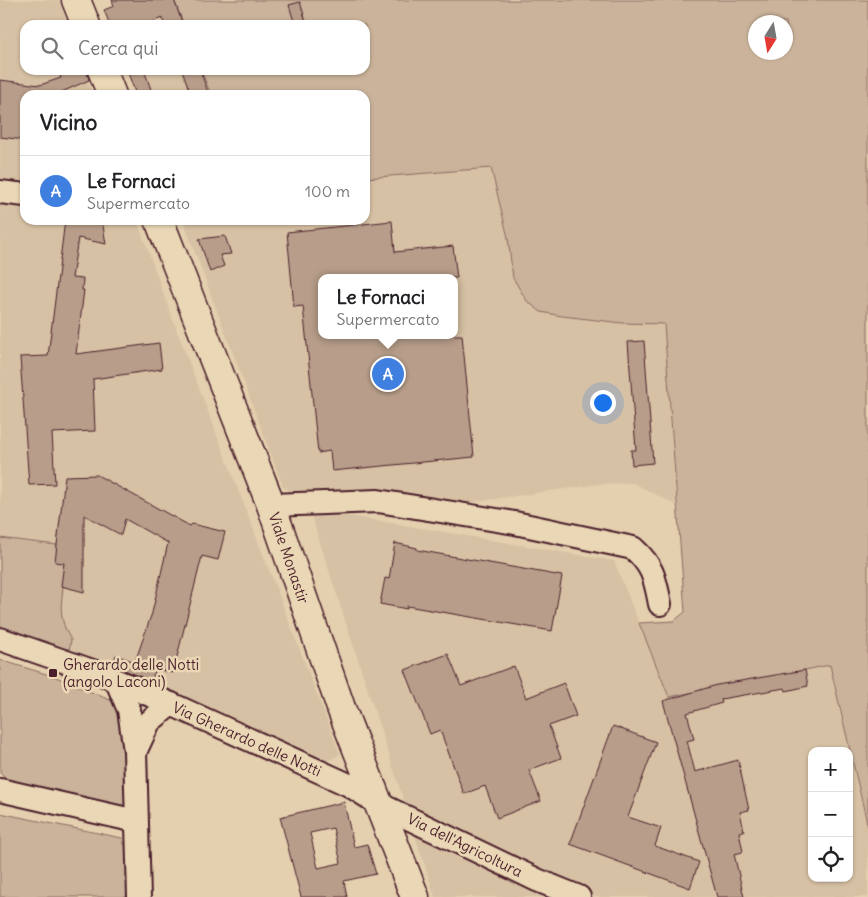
<!DOCTYPE html>
<html lang="it">
<head>
<meta charset="utf-8">
<style>
	body { margin:0; font-family:Delius,sans-serif; background:#f6f6f6; color:#202124 }
	.controls { position:absolute; right:15px; bottom:15px; display:grid; overflow:hidden; border-radius:10px; box-shadow:0 1px 4px #0004 }
	.controls button { width:45px; height:45px; display:grid; place-items:center; padding:0; border:0; border-bottom:1px solid #e0e0e0; background:#fff; color:#202124; font:25px sans-serif }
	.compass { position:absolute; left:748px; top:15px; width:45px; height:45px; border-radius:50%; background:#fff; box-shadow:0 1px 4px #0004; rotate:191deg }
	.you { position:absolute; left:602px; top:402px; width:18px; height:18px; margin:-12px; border:4px solid #fff; border-radius:50%; background:#1a73e8; box-shadow:0 0 0 8px #1a73e833 }
	.badge { display:grid; place-items:center; width:32px; height:32px; border-radius:50%; background:#db2777; color:#fff; font-size:16px; font-weight:700 }
	.pin { position:absolute; translate:-50% -50%; border:2px solid #fff; box-shadow:0 1px 5px #0006 }
	.popup { position:absolute; left:318px; top:274px; width:140px; height:65px; box-sizing:border-box; display:grid; place-content:center; border-radius:10px; background:#fff; filter:drop-shadow(0 1px 4px #0005); font-size:16px; white-space:nowrap; color:#757577 }
	.popup b { font-size:19px; color:#202124 }
	.popup::after { content:''; position:absolute; left:50%; top:100%; margin-left:-10px; border:10px solid transparent; border-top-color:#fff }
	.list { margin:0; padding:0; list-style:none }
	h2 { display:flex; justify-content:space-between; align-items:center; height:65px; margin:0; padding:0 20px; font-size:21px }
	h2 small { font-size:16px; font-weight:400; color:#757577 }
	.list li { display:grid; grid-template-columns:32px 1fr auto; gap:15px; align-items:center; box-sizing:border-box; height:70px; padding:0 20px; border-top:1px solid #e0e0e0 }
	.list b { display:block; font-size:19px; white-space:nowrap }
	.list p { margin:0; font-size:16px; white-space:nowrap; color:#757577 }
	.list em { font-size:16px; font-style:normal; color:#757577 }
	.icon { flex:none; width:28px; height:28px; fill:none; stroke:currentColor; stroke-width:2; stroke-linecap:round; stroke-linejoin:round }
	.map { position:relative; flex:none; width:868px; height:897px; overflow:hidden }
	.search { position:absolute; background:#fff; box-shadow:0 1px 4px #0004; left:20px; top:20px; width:350px; height:55px; display:flex; align-items:center; gap:12px; box-sizing:border-box; padding:0 18px; border-radius:15px; color:#757577; font-size:19px }
	.panel { position:absolute; background:#fff; box-shadow:0 1px 4px #0004; left:20px; top:90px; width:350px; height:135px; border-radius:15px }
	.map>svg:first-child { display:block }
	.built { fill:#d7c1a4; fill-rule:evenodd }
	.green { fill:#cab39a; stroke:#8a6962; fill-rule:evenodd }
	.building { fill:#b89e8a; stroke:#4a1f2b; fill-rule:evenodd }
	.lines { fill:none; stroke-linecap:round; stroke-linejoin:round }
	.minor-casing { stroke:#4a1f2b; stroke-width:26 }
	.major-casing { stroke:#4a1f2b; stroke-width:31 }
	.minor { stroke:#ead7b5; stroke-width:22 }
	.major { stroke:#ead7b5; stroke-width:28 }
	.poi-dot { fill:#4a1f2b; stroke:#ead7b5; stroke-width:2 }
	.labels { text-anchor:middle; dominant-baseline:central; stroke-width:5; stroke-linejoin:round; paint-order:stroke }
	.street-label { font-size:15px; fill:#4a1f2b; stroke:#ead7b5 }
	.poi-label { font-size:15px; fill:#4a1f2b; stroke:#ead7b5; text-anchor:start }
</style>
</head>
<body>
<div class="map">
<svg width="868" height="897" viewBox="0 0 868 897">
	<rect width="100%" height="100%" fill="#e4d0af"/>
	<filter id="ink" filterUnits="userSpaceOnUse"><feTurbulence type="fractalNoise" baseFrequency=".02" numOctaves="2"/><feDisplacementMap in="SourceGraphic" scale="10" xChannelSelector="R" yChannelSelector="G"/><feConvolveMatrix kernelMatrix="1 2 1 2 8 2 1 2 1" color-interpolation-filters="sRGB"/></filter>
	<g filter="url(#ink)">
		<g class="built">
			<path d="M0 0H59L68 25H25V70H84L93 95H25V220H137L177 331 340 754 330 760 320 759 146 681 0 627Z"/>
			<path d="M126 70H204L213 95H136Z"/>
			<path d="M491 168 508 238 513 278 562 316 622 323H664L676 505 633 483 600 484 453 505 292 492 283 487 183 220H365V178ZM322 278H454V335H322Z"/>
			<path d="M309 509 614 561 669 697 830 664 868 827V897H435ZM812 751H849V878H812Z"/>
		</g>
		<g class="green">
			<path d="M174 0H868V827L830 665 669 697 639 623 674 621 685 612 664 324 622 323 562 316 541 312 527 301 513 278 508 238 491 168 365 178V95H211L201 70H365V25H184ZM756 22H786V52H756Z"/>
			<path d="M0 538 57 545C60 551 63 558 64 564 66 594 53 610 71 640L69 651 0 627Z"/>
			<path d="M0 660 56 677 117 703 121 710 128 810 12 785 0 773Z"/>
			<path d="M0 813 122 838 127 851 130 897H0Z"/>
		</g>
		<g class="building">
			<path d="M112 0H174L183 25H165L162 18 146 25H110L104 10 114 6Z"/>
			<path d="M300 2 307 25H295L289 5Z"/>
			<path d="M58 70H87L89 80 55 95H25V140L0 137V80L40 85 61 78Z"/>
			<path d="M127 70H144L153 95H136Z"/>
			<path d="M182 70H200L209 95H191Z"/>
			<path d="M65 220H102L106 244 78 238 72 278 83 279 82 290H84L76 354 159 343 162 369 93 379 95 431 52 433 55 484 29 485 20 357 48 356Z"/>
			<path d="M392 221 395 252 453 246 457 278H322V335H462L474 457 332 471 330 451 318 453 303 306 294 307 287 232Z"/>
			<path d="M225 236 231 254 220 255 224 266 210 272 199 239Z"/>
			<path d="M644 341 653 463 632 465 631 450H636L628 342Z"/>
			<path d="M97 475 190 526 192 524 225 532 218 560 202 556 173 673 156 669 151 681 112 665 116 655 135 662 152 613 168 543 125 519 121 535 84 515V592L61 586 64 563 55 562 65 476Z"/>
			<path d="M395 543 417 548V550L562 576 552 631 407 606V609L380 604 385 578 389 579Z"/>
			<path d="M448 654 461 686 514 666 526 698 564 683 576 716 549 726 561 758 529 770 541 801 497 818 485 786 464 794 440 730 430 734 405 670Z"/>
			<path d="M805 670 808 686 786 691 785 688 721 699 722 703 687 713 694 739 687 741 695 772 738 760 749 810 740 812 744 831 739 832 743 852 734 854 744 897H717L663 701 717 685Z"/>
			<path d="M613 726 656 742 628 817 661 828 655 846 699 862 690 888 570 844Z"/>
			<path d="M344 802 354 847 367 844 376 874 344 881 347 897H301L280 817ZM333 828 341 863 318 868 310 833Z"/>
		</g>
		<g class="lines">
			<g class="minor-casing">
				<g id="minor">
					<path d="M0 192 25 195"/>
					<path d="M271 505 378 501 515 523 633 548C653 566 655 578 660 604"/>
					<path d="M0 639 101 674 171 704 349 785 379 804 537 880 579 897"/>
					<path d="M117 682 129 710 135 751 139 897"/>
					<path d="M136 750 149 722 171 704"/>
					<path d="M0 790 136 821"/>
				</g>
			</g>
			<g class="major-casing">
				<g id="major">
					<path d="M76 0 86 25"/>
					<path d="M102 70 112 95"/>
					<path d="M159 220 271 505 341 708 415 897"/>
				</g>
			</g>
			<use href="#minor" class="minor"/>
			<use href="#major" class="major"/>
		</g>
	</g>
	<rect class="poi-dot" x="48" y="668" width="10" height="10" rx="2.5"/>
	<g class="labels">
		<g class="street-label">
			<text transform="translate(289 558) rotate(71)">Viale Monastir</text>
			<text transform="translate(247 739) rotate(24)">Via Gherardo delle Notti</text>
			<text transform="translate(465 845) rotate(26)">Via dell'Agricoltura</text>
		</g>
		<g class="poi-label">
			<text x="63" y="664">Gherardo delle Notti<tspan x="63" dy="17">(angolo Laconi)</tspan></text>
		</g>
	</g>
</svg>
<div class="controls">
<button>+</button>
<button>−</button>
<button><svg class="icon" aria-label="locate" viewBox="0 0 24 24"><circle cx="12" cy="12" r="6"/><path d="M12 2v4M12 18v4M2 12h4M18 12h4"/></svg></button>
</div>
<svg class="compass" viewBox="-18 -18 36 36"><path d="M0-13l5 13h-10z" fill="#e53935"/><path d="M0 13l5-13h-10z" fill="#757577"/></svg>
<div class="you"></div>
<div class="pin badge" style="left:388px;top:374px;background:#3f7fe0">A</div>
<div class="popup"><b>Le Fornaci</b>Supermercato</div>
<div class="search"><svg class="icon" aria-label="search" viewBox="0 0 24 24"><circle cx="10" cy="10" r="6"/><path d="M15 15l6 6"/></svg>Cerca qui</div>
<section class="panel">
<h2>Vicino<small></small></h2>
<ul class="list">
<li><span class="badge" style="background:#3f7fe0">A</span><div><b>Le Fornaci</b><p>Supermercato</p></div><em>100 m</em></li>
</ul>
</section>
</div>
</body>
</html>
